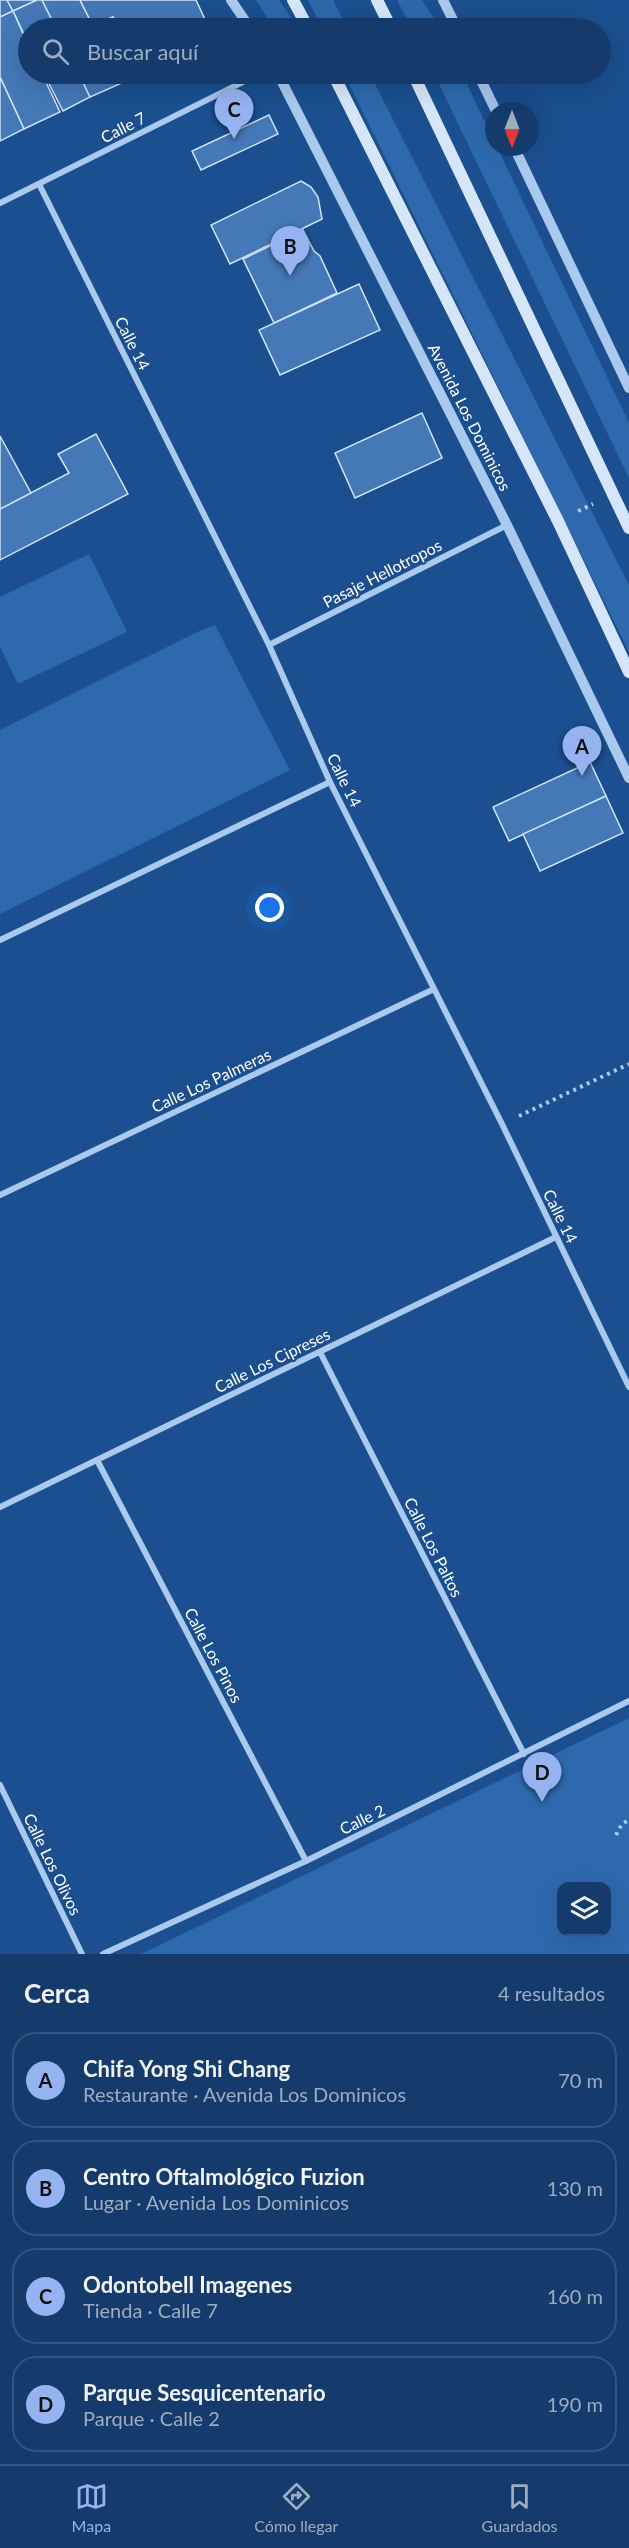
<!DOCTYPE html>
<html lang="es">
<head>
<meta charset="utf-8">
<style>
	body { margin:0; font-family:Lato,sans-serif; background:#214673; color:#f1f3f6 }
	.controls { position:absolute; right:18px; bottom:18px; display:grid; overflow:hidden; border-radius:12px; box-shadow:0 6px 24px #0002 }
	.controls button { width:54px; height:54px; display:grid; place-items:center; padding:0; border:0; border-bottom:2px solid #33557e; background:#143b6b; color:#f1f3f6; font:30px sans-serif }
	.compass { position:absolute; left:485px; top:102px; width:54px; height:54px; border-radius:50%; background:#143b6b; box-shadow:0 6px 24px #0002; rotate:180deg }
	.you { position:absolute; left:270px; top:908px; width:21px; height:21px; margin:-15px; border:4px solid #fff; border-radius:50%; background:#1a73e8; box-shadow:0 0 0 9px #1a73e833 }
	.badge { display:grid; place-items:center; width:39px; height:39px; border-radius:50%; background:#95b2f1; color:#111; font-size:20px; font-weight:700 }
	.pin { position:absolute; translate:-50% -50px; filter:drop-shadow(0 2px 3px #0008) }
	.pin::after { content:''; position:absolute; top:32px; width:21px; height:18px; background:inherit; clip-path:polygon(0 0,100% 0,50% 100%) }
	.list { margin:0; padding:0; list-style:none }
	h2 { display:flex; justify-content:space-between; align-items:center; height:78px; margin:0; padding:0 24px; font-size:26px }
	h2 small { font-size:20px; font-weight:400; color:#9dadc1 }
	.list li { display:grid; grid-template-columns:39px 1fr auto; gap:18px; align-items:center; box-sizing:border-box; height:96px; margin:0 12px 12px; padding:0 12px; border:2px solid #33557e; border-radius:24px }
	.list b { display:block; font-size:22px; white-space:nowrap }
	.list p { margin:0; font-size:20px; white-space:nowrap; color:#9dadc1 }
	.list em { font-size:20px; font-style:normal; color:#9dadc1 }
	.icon { flex:none; width:33px; height:33px; fill:none; stroke:currentColor; stroke-width:2; stroke-linecap:round; stroke-linejoin:round }
	.map { position:relative; flex:none; width:629px; height:1954px; overflow:hidden }
	.search { position:absolute; background:#143b6b; box-shadow:0 6px 24px #0002; left:18px; right:18px; top:18px; height:66px; display:flex; align-items:center; gap:15px; box-sizing:border-box; padding:0 21px; border-radius:33px; color:#9dadc1; font-size:22px }
	.sheet { height:510px; background:#143b6b }
	nav { display:flex; justify-content:space-around; align-items:center; box-sizing:border-box; height:84px; border-top:2px solid #33557e; background:#143b6b; font-size:16px; color:#9dadc1 }
	nav a { display:grid; justify-items:center; gap:3px }
	nav .on { color:#95b2f1 }
	.map>svg:first-child { display:block }
	.green { fill:#2e69ad; fill-rule:evenodd }
	.building { fill:#4478b7; stroke:#cfe3fa; stroke-width:1.5 }
	.lines { fill:none; stroke-linecap:round; stroke-linejoin:round }
	.path { stroke:#a9c9ee; stroke-width:4; stroke-dasharray:3 4.5; stroke-linecap:butt }
	.minor { stroke:#a9c9ee; stroke-width:6 }
	.tertiary { stroke:#a9c9ee; stroke-width:10 }
	.secondary { stroke:#d6e6fa; stroke-width:12 }
	.labels { text-anchor:middle; dominant-baseline:central; stroke-width:4.5; stroke-linejoin:round; paint-order:stroke }
	.street-label { font-size:16px; fill:#fff; stroke:#1b4f8f }
</style>
</head>
<body>
<div class="map">
<svg width="629" height="1954" viewBox="0 0 629 1954">
	<rect width="100%" height="100%" fill="#1b4f8f"/>
	<g class="green">
		<path d="M256 0H279L298 28H274Z"/>
		<path d="M308 0H333L347 28H322Z"/>
		<path d="M397 0H422L440 28H412Z"/>
		<path d="M344 74H370L629 585V652Z"/>
		<path d="M434 74H462L494 141V147H497L629 423V478Z"/>
		<path d="M89 554 127 632 18 684 0 647V597Z"/>
		<path d="M215 625 290 770 0 914V730L197 632Z"/>
		<path d="M629 1718V1954H141ZM562 1886H606V1932H562Z"/>
	</g>
	<g class="building">
		<path d="M0 0H7L13 11 0 17Z"/>
		<path d="M7 0H37L13 11Z"/>
		<path d="M37 0H42L56 28H28V43L13 11Z"/>
		<path d="M42 0H80L94 28H56Z"/>
		<path d="M80 0H196L209 28H119L113 17 93 26Z"/>
		<path d="M13 11 28 45V74H42L60 112 24 129 0 77V17Z"/>
		<path d="M113 17 119 28H94L93 26Z"/>
		<path d="M44 74H79L90 97 63 111Z"/>
		<path d="M79 74H117L122 83 90 97Z"/>
		<path d="M117 74H141L122 83Z"/>
		<path d="M0 77 24 129 0 141Z"/>
		<path d="M269 115 278 134 201 170 192 151Z"/>
		<path d="M301 181 311 187 318 197 322 219 230 264 211 225Z"/>
		<path d="M303 230 314 251 320 256 337 293 274 323 243 259Z"/>
		<path d="M359 284 380 330 280 375 259 330Z"/>
		<path d="M422 413 442 458 355 498 335 453Z"/>
		<path d="M96 434 128 494 0 560V509L69 473 58 454Z"/>
		<path d="M0 436 31 493 0 509Z"/>
		<path d="M590 762 606 796 509 841 493 807Z"/>
		<path d="M606 796 623 833 540 871 523 834Z"/>
	</g>
	<g class="lines">
		<g class="path">
			<path d="M578 511 593 504"/>
			<path d="M519 1116 629 1064"/>
			<path d="M616 1835 622 1824 629 1820"/>
		</g>
		<g class="minor">
			<path d="M39 184 269 645 330 782 502 1124 629 1387"/>
			<path d="M0 203 259 74"/>
			<path d="M269 645 507 525"/>
			<path d="M0 940 330 782"/>
			<path d="M0 1195 434 989"/>
			<path d="M320 1352 524 1754"/>
			<path d="M97 1460 306 1861"/>
			<path d="M0 1507 556 1237"/>
			<path d="M0 1785 82 1954"/>
			<path d="M103 1954 306 1861 629 1701"/>
		</g>
		<g class="tertiary">
			<path d="M231 0 250 28"/>
			<path d="M443 0 457 28"/>
			<path d="M278 74 507 525 629 778"/>
			<path d="M478 74 496 111"/>
			<path d="M514 147 629 388"/>
		</g>
		<g class="secondary">
			<path d="M293 0 308 28"/>
			<path d="M377 0 391 28"/>
			<path d="M333 74 558 521 629 672"/>
			<path d="M413 74 629 528"/>
		</g>
	</g>
	<g class="labels">
		<g class="street-label">
			<text transform="translate(123 127) rotate(-27)">Calle 7</text>
			<text transform="translate(133 343) rotate(63)">Calle 14</text>
			<text transform="translate(470 417) rotate(63)">Avenida Los Dominicos</text>
			<text transform="translate(382 573) rotate(-27)">Pasaje Hellotropos</text>
			<text transform="translate(345 780) rotate(64)">Calle 14</text>
			<text transform="translate(211 1080) rotate(-25)">Calle Los Palmeras</text>
			<text transform="translate(561 1216) rotate(64)">Calle 14</text>
			<text transform="translate(272 1360) rotate(-26)">Calle Los Cipreses</text>
			<text transform="translate(434 1547) rotate(63)">Calle Los Paltos</text>
			<text transform="translate(214 1655) rotate(62)">Calle Los Pinos</text>
			<text transform="translate(362 1819) rotate(-26)">Calle 2</text>
			<text transform="translate(53 1864) rotate(64)">Calle Los Olivos</text>
		</g>
	</g>
</svg>
<div class="controls">
<button><svg class="icon" aria-label="layers" viewBox="0 0 24 24"><path d="M12 4l9 5-9 5-9-5zM3 14l9 5 9-5"/></svg></button>
</div>
<svg class="compass" viewBox="-18 -18 36 36"><path d="M0-13l5 13h-10z" fill="#e53935"/><path d="M0 13l5-13h-10z" fill="#9dadc1"/></svg>
<div class="you"></div>
<div class="pin badge" style="left:582px;top:776px">A</div>
<div class="pin badge" style="left:290px;top:276px">B</div>
<div class="pin badge" style="left:234px;top:139px">C</div>
<div class="pin badge" style="left:542px;top:1802px">D</div>
<div class="search"><svg class="icon" aria-label="search" viewBox="0 0 24 24"><circle cx="10" cy="10" r="6"/><path d="M15 15l6 6"/></svg>Buscar aquí</div>
</div>
<section class="sheet">
<h2>Cerca<small>4 resultados</small></h2>
<ul class="list">
<li><span class="badge">A</span><div><b>Chifa Yong Shi Chang</b><p>Restaurante · Avenida Los Dominicos</p></div><em>70 m</em></li>
<li><span class="badge">B</span><div><b>Centro Oftalmológico Fuzion</b><p>Lugar · Avenida Los Dominicos</p></div><em>130 m</em></li>
<li><span class="badge">C</span><div><b>Odontobell Imagenes</b><p>Tienda · Calle 7</p></div><em>160 m</em></li>
<li><span class="badge">D</span><div><b>Parque Sesquicentenario</b><p>Parque · Calle 2</p></div><em>190 m</em></li>
</ul>
</section>
<nav>
<a class="on"><svg class="icon" aria-label="map" viewBox="0 0 24 24"><path d="M3 6l6-2 6 2 6-2v14l-6 2-6-2-6 2zM9 4v14M15 6v14"/></svg>Mapa</a>
<a><svg class="icon" aria-label="directions" viewBox="0 0 24 24"><path d="M12 3l9 9-9 9-9-9zM9 14v-3h6M13 9l2 2-2 2"/></svg>Cómo llegar</a>
<a><svg class="icon" aria-label="saved" viewBox="0 0 24 24"><path d="M7 4h10v16l-5-4-5 4z"/></svg>Guardados</a>
</nav>
</body>
</html>
